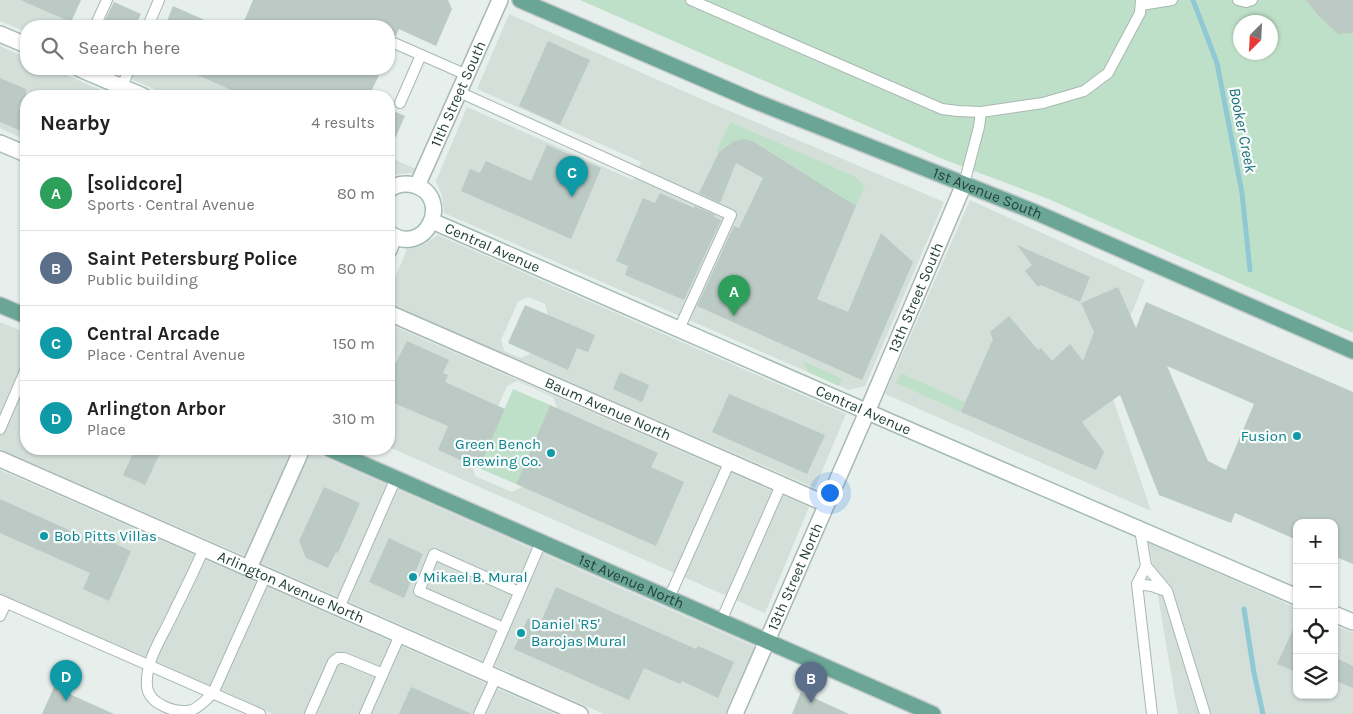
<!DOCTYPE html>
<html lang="en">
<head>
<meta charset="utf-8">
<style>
	body { margin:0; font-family:Karla,sans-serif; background:#f6f6f6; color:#222 }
	.controls { position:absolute; right:15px; bottom:15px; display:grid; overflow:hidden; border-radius:10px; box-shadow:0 1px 4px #0004 }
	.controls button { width:45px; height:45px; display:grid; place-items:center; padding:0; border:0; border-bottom:1px solid #e0e0e0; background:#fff; color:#222; font:25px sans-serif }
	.compass { position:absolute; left:1233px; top:15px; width:45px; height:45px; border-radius:50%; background:#fff; box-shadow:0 1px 4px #0004; rotate:204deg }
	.you { position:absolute; left:829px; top:492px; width:18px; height:18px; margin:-12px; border:4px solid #fff; border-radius:50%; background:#1a73e8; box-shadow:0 0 0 8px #1a73e833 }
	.badge { display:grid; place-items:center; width:32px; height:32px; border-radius:50%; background:#b45309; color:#fff; font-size:16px; font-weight:700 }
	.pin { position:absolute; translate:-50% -41px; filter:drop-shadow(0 1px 2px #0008) }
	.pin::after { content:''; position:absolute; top:26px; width:18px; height:15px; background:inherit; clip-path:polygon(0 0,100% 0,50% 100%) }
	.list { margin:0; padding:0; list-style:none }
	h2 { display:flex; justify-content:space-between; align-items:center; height:65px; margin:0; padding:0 20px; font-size:21px }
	h2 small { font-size:16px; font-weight:400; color:#767676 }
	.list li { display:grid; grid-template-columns:32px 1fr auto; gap:15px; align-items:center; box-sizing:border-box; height:75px; padding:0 20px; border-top:1px solid #e0e0e0 }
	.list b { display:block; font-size:19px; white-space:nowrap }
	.list p { margin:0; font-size:16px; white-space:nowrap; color:#767676 }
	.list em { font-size:16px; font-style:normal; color:#767676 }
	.icon { flex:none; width:28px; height:28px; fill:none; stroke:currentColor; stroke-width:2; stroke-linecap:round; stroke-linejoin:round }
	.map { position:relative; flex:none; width:1353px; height:714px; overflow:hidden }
	.search { position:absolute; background:#fff; box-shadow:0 1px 4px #0004; left:20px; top:20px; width:375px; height:55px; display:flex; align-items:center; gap:12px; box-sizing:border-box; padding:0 18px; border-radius:20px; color:#767676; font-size:19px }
	.panel { position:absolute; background:#fff; box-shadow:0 1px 4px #0004; left:20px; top:90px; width:375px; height:365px; border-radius:20px }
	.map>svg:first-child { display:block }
	.built { fill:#d4dfda; fill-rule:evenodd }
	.green { fill:#bfe0c8; fill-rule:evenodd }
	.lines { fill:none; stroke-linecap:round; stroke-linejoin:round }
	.stream { stroke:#8ec9d4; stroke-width:5 }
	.building { fill:#bbcac4; fill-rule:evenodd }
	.lane-casing { stroke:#a8b8b2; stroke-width:12 }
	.street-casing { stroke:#a8b8b2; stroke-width:18 }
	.secondary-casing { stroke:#a4bbb3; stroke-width:18 }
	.primary-casing { stroke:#c2cac8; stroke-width:18 }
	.lane { stroke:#fff; stroke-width:10 }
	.street { stroke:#fff; stroke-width:15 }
	.secondary { stroke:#fff; stroke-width:15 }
	.primary { stroke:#6aa596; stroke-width:15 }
	.culture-dot { fill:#0f9aa8; stroke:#f7fbf9; stroke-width:2 }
	.labels { text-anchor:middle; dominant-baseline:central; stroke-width:4.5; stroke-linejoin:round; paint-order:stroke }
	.street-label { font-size:15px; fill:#24423a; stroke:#f7fbf9 }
	.culture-label { font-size:15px; fill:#0d838f; stroke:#f7fbf9; text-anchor:start }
	.water-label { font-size:16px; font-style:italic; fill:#1c6f80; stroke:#f7fbf9 }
</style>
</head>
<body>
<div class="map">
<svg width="1353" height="714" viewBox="0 0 1353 714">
	<rect width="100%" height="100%" fill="#e6efeb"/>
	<g class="built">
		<path d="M0 0H20L82 26H26V32L0 21Z"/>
		<path d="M509 14 692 95 944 202 865 386 849 390 444 213 442 196 436 181 467 107 633 180 641 162 477 89Z"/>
		<path d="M0 46 26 58V69H52L115 96H26V140L0 128Z"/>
		<path d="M108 69H182L246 96H170Z"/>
		<path d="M389 157 416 169 414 173 398 174 389 178Z"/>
		<path d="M970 200 1145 280 1106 378 1151 511 885 394Z"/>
		<path d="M438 235 846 414 815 488 389 304V292L407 249 423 245ZM528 297 545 304 548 315 531 353 521 358 504 351 501 340 518 302Z"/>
		<path d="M0 322 26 333V449H292L245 556 0 449Z"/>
		<path d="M389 324 809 507 765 613 389 447ZM517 381 553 397 557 408 522 487 512 492 475 476 472 465 507 386Z"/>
		<path d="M310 451 755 647 725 714H604L261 563Z"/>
		<path d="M0 470 245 577 555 714H273L0 600Z"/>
		<path d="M1149 543 1297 608V695H1334V625L1353 633V714H1178Z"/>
	</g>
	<g class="green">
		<path d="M580 0H1353V333L1046 198 945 160ZM1240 22H1270V52H1240Z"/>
		<path d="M730 122 854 176 865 186 856 206 755 142C740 138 731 141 719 152L717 150Z"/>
		<path d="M803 361 842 379 839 386 808 372Z"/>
		<path d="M901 373 965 402 961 412 896 383Z"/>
		<path d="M513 389 550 405 516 484 479 468Z"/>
	</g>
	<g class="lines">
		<g class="stream">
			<path d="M1193 0 1217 63 1242 193 1250 270"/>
			<path d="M1244 609 1254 673 1263 714"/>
		</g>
	</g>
	<g class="building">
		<path d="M20 0H81L71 22Z"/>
		<path d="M253 0H448L452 9 436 46 399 29 396 36 389 39V26H242Z"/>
		<path d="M1306 0H1353V33L1338 34 1317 14Z"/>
		<path d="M114 2 141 14 135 26H102Z"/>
		<path d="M173 6 218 26H165Z"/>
		<path d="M548 41 590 60 560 125 519 106Z"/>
		<path d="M183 69H382L369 96H245Z"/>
		<path d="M0 78 26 89V133L0 122Z"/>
		<path d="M389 109 405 116 389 152Z"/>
		<path d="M744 139 754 142 856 206 817 299 848 312 881 233 913 262 862 380 697 306 734 226 739 228 763 178 736 163 720 203 699 193 719 152 734 141Z"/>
		<path d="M547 145 601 168 571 239 461 191 470 169 480 173 486 161 531 181Z"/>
		<path d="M660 193 694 208V206L715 215 714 217 721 220 684 300 625 275 628 266 616 261 643 198 655 203Z"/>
		<path d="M1017 245 1090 277 1080 302 1041 285 1038 287 1025 271 1032 265Z"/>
		<path d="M1118 287 1136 328 1146 302 1353 392V564L1334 556V523H1297V540L1235 513 1231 523 1159 495 1120 395 1082 422 1104 452 1096 470 961 412 993 339 990 332 1009 316 1038 350 1041 348 1052 361 1070 344 1083 361 1094 332 1081 303ZM1167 366 1254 404 1226 470 1208 461Z"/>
		<path d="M525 305 595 335 588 352 577 348 568 370 508 343Z"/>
		<path d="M407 341 449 360 443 373 448 375 445 382 505 409 479 468 438 450 448 426 389 401V376Z"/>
		<path d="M620 372 649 385 642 402 613 389Z"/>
		<path d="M729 394 825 435 807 474 712 432Z"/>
		<path d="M550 405 658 453 651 467 684 482 656 546 516 484Z"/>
		<path d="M135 449H162L145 485 123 475Z"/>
		<path d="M324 487 360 503 338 553 336 552 328 568 306 558 299 541Z"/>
		<path d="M0 499 102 545 105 539 131 551 109 601 83 589 90 573 0 533Z"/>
		<path d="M389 538 423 554 404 598 369 582Z"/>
		<path d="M556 587 696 649 698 646 734 662 718 698 682 681 680 684 644 668 629 700 514 649 528 618 540 624Z"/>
		<path d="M1297 621V672L1277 664Z"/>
		<path d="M1334 657 1353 666V688L1334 680Z"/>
		<path d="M54 687 114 714H42Z"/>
		<path d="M411 687 472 714H399Z"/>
		<path d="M801 692 849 714H792Z"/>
	</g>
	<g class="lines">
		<g class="lane-casing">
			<g id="lane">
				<path d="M691 0 942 109 958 111 981 112 1043 103 1084 91 1108 73 1140 13 1141 0"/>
				<path d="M1238 0 1246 2 1252 0"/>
				<path d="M1141 5 1172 0"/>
				<path d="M95 26 107 0"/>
				<path d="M148 26 159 0"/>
				<path d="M394 43 467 75"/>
				<path d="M122 87 129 69"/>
				<path d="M459 92 731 215 679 329"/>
				<path d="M400 103 421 55"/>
				<path d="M964 184 979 127 981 112"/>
				<path d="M0 429 26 369"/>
				<path d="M1140 529 1146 566 1167 591 1205 714"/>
				<path d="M204 548C194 572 182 595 171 618 161 639 145 662 147 686 148 704 176 714 192 710 200 707 207 699 213 693L266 575"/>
				<path d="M1146 566 1137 584 1152 714"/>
				<path d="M1137 584 1152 586 1166 591"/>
				<path d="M669 598 729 463"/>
				<path d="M0 600 260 714"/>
				<path d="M339 608 396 478"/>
				<path d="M0 616 6 603"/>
				<path d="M721 621 781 485"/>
				<path d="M504 628 419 591 434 554 519 592"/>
				<path d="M485 672 541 542"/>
				<path d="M310 714 333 662 338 658H344L383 674"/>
				<path d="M365 714 400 635"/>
				<path d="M479 714 496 677"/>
			</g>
		</g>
		<g class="street-casing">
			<g id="street">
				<path d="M0 143 26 154"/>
				<path id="s1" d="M417 186 500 0"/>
				<path d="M389 250 394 237"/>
				<path id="s2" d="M389 313 826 504"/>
				<path id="s3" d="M0 459 580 714"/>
				<path d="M249 568 302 449"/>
				<path id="s4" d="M735 714 867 412 964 184"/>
			</g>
		</g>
		<g class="secondary-casing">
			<g id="secondary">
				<path d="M0 34 26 45"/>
				<path d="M80 69 143 96"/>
				<path d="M389 190C396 184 405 183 414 185 454 197 426 259 389 233"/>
				<path id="s5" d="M432 221 893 423 1297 597"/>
				<path d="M1334 614 1353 622"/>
			</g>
		</g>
		<g class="primary-casing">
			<g id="primary">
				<path id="s6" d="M520 0 752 100 1035 212 1353 351"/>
				<path d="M0 305 26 316"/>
				<path id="s7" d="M329 449 933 714"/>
			</g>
		</g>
		<use href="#lane" class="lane"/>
		<use href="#street" class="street"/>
		<use href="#secondary" class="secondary"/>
		<use href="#primary" class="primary"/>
	</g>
	<g class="culture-dot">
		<circle cx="1297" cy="436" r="5"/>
		<circle cx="551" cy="453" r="5"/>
		<circle cx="44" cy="536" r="5"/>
		<circle cx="413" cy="577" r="5"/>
		<circle cx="521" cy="633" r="5"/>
	</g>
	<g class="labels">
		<g class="street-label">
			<text stroke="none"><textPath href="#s1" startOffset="101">11th Street South</textPath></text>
			<text stroke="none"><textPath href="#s6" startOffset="506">1st Avenue South</textPath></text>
			<text stroke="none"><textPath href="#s5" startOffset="66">Central Avenue</textPath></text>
			<text stroke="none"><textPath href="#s4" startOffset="454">13th Street South</textPath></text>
			<text stroke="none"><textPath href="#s2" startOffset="239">Baum Avenue North</textPath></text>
			<text stroke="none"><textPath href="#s5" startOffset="471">Central Avenue</textPath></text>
			<text stroke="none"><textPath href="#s4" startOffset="150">13th Street North</textPath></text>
			<text stroke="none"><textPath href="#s7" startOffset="330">1st Avenue North</textPath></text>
			<text stroke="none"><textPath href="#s3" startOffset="318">Arlington Avenue North</textPath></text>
		</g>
		<g class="culture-label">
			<text x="1287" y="436" text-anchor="end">Fusion</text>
			<text x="541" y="444" text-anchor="end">Green Bench<tspan x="541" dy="17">Brewing Co.</tspan></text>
			<text x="54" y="536">Bob Pitts Villas</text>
			<text x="423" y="577">Mikael B. Mural</text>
			<text x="531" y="624">Daniel 'R5'<tspan x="531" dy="17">Barojas Mural</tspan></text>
		</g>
		<g class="water-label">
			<text transform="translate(1243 130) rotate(79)">Booker Creek</text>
		</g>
	</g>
</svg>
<div class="controls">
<button>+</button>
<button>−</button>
<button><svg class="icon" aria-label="locate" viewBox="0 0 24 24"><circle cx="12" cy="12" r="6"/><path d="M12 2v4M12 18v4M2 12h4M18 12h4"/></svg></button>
<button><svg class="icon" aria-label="layers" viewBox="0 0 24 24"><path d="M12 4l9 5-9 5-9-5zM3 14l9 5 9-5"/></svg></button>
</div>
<svg class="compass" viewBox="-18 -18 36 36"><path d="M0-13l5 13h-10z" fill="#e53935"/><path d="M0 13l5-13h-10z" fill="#767676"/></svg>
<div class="you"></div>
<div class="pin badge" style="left:734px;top:316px;background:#2e9e5b">A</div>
<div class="pin badge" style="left:811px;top:703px;background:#5c6f8a">B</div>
<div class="pin badge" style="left:572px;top:197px;background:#0f9aa8">C</div>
<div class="pin badge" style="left:66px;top:701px;background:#0f9aa8">D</div>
<div class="search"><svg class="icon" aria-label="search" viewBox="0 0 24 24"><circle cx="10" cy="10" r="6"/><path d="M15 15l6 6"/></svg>Search here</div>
<section class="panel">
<h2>Nearby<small>4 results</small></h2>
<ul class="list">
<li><span class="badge" style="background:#2e9e5b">A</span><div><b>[solidcore]</b><p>Sports · Central Avenue</p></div><em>80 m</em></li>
<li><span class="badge" style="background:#5c6f8a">B</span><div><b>Saint Petersburg Police</b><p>Public building</p></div><em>80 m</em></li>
<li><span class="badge" style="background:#0f9aa8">C</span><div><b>Central Arcade</b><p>Place · Central Avenue</p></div><em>150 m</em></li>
<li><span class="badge" style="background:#0f9aa8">D</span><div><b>Arlington Arbor</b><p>Place</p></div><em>310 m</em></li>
</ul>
</section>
</div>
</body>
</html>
